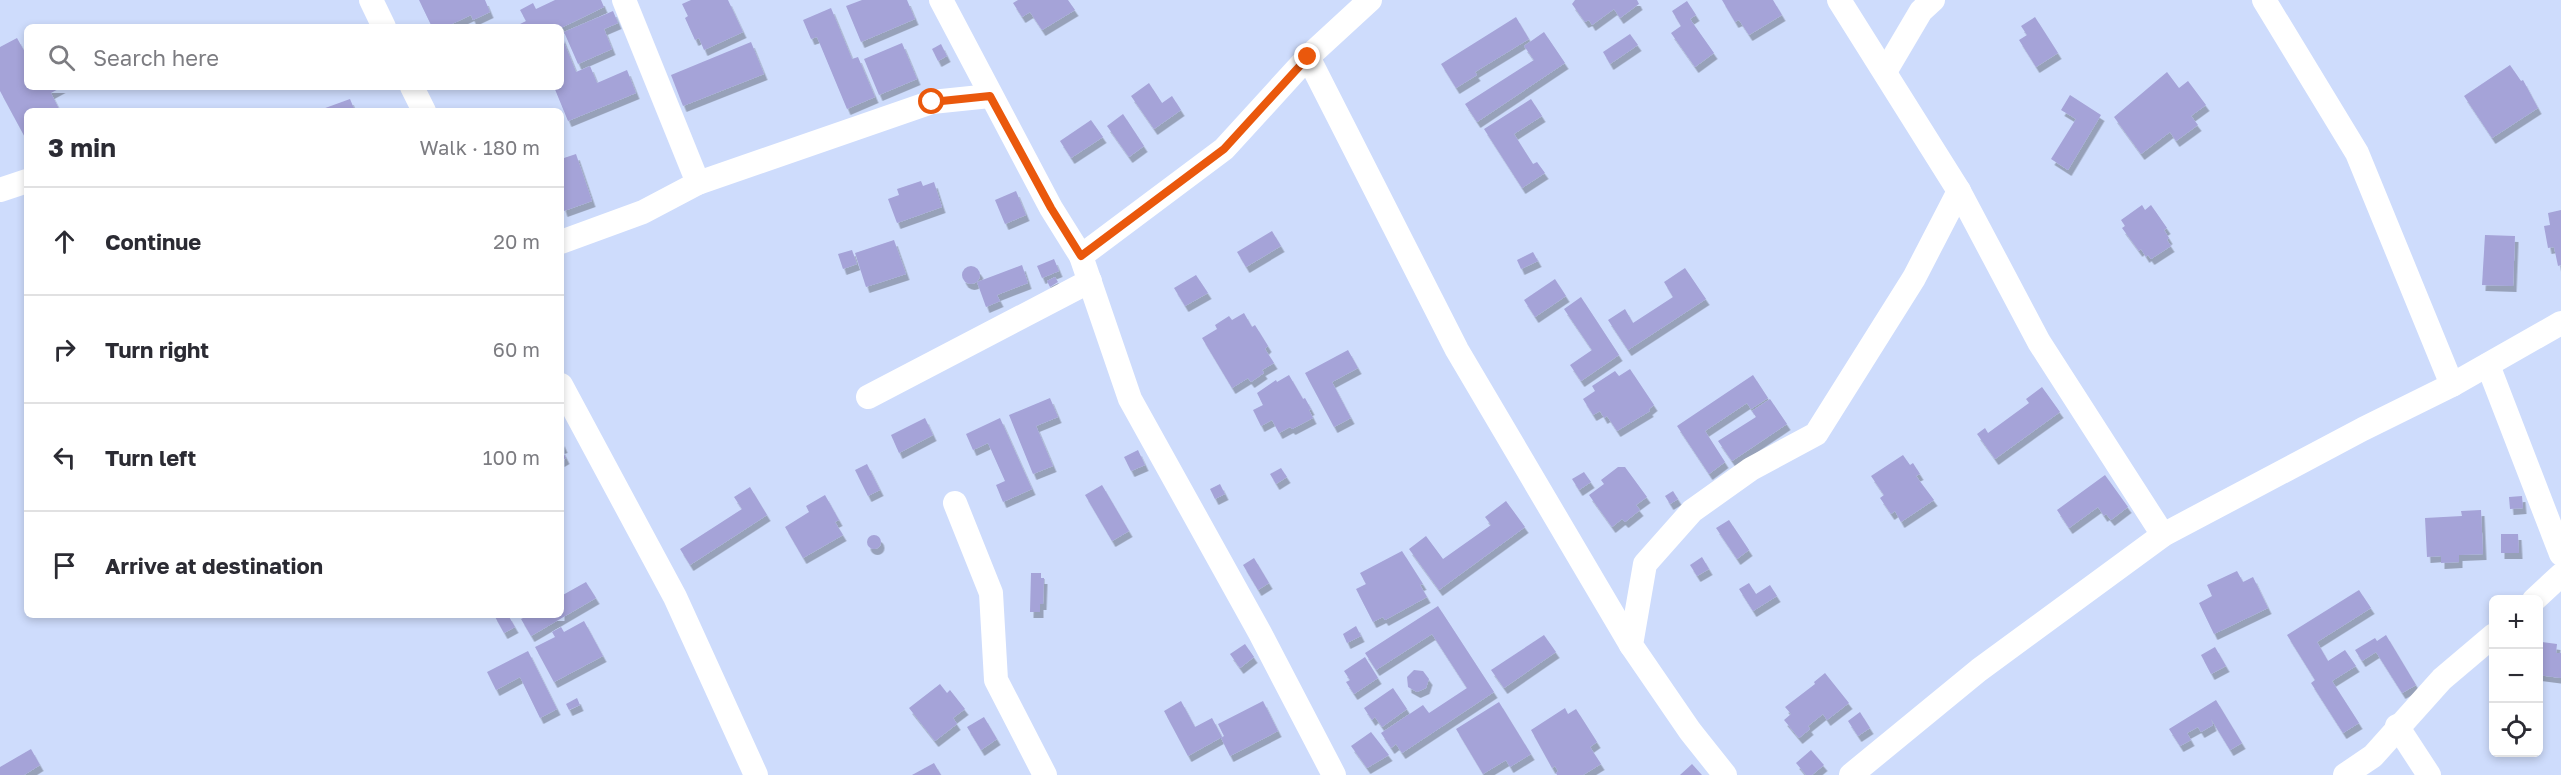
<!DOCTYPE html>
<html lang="en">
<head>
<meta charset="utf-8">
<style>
	body { margin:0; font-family:"Golos Text",sans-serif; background:#f7f7f7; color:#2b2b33 }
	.controls { position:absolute; right:18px; bottom:18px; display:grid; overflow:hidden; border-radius:9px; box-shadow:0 3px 9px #0003 }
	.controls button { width:54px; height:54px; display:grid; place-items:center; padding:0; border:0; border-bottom:2px solid #e1e1e2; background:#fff; color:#2b2b33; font:30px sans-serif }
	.stop { position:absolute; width:18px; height:18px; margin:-14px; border:4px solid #ea580c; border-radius:50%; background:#fff }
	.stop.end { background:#ea580c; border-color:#fff; box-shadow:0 2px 6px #0008 }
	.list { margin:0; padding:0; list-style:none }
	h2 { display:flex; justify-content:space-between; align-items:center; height:78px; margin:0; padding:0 24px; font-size:26px }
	h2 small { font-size:20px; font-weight:400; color:#7c7c81 }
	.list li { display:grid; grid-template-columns:39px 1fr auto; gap:18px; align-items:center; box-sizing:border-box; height:108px; padding:0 24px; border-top:2px solid #e1e1e2 }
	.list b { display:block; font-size:22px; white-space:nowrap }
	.list em { font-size:20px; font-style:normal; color:#7c7c81 }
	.icon { flex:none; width:33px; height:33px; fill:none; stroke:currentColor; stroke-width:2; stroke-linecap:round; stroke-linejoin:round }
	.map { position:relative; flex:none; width:2561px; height:775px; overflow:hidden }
	.search { position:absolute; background:#fff; box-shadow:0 3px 9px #0003; left:24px; top:24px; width:540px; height:66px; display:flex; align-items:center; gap:15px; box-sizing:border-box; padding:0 21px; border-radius:9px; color:#7c7c81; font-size:22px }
	.panel { position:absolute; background:#fff; box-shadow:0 3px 9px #0003; left:24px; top:108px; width:540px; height:510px; border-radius:9px }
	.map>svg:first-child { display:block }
	.building { fill:#a5a3d8; filter:url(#shadow) }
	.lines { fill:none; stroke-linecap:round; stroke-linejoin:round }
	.minor { stroke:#fff; stroke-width:24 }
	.route { stroke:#ea580c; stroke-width:8 }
</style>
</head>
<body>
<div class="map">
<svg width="2561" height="775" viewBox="0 0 2561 775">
	<defs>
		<filter id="shadow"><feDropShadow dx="3.5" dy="6" stdDeviation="0" flood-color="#0004"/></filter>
	</defs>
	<rect width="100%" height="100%" fill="#cedcfc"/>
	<g class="building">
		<path d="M419 0H485L490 12 473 20 471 15 452 24 454 27H432Z"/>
		<path d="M555 0H601L604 7 561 28 522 27 520 24 526 21 520 10 533 3 536 9Z"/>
		<path d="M691 0H728L743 32 704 50 699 38 695 40 685 18 688 16 682 4Z"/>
		<path d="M862 0H907L915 19 861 42 846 6Z"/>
		<path d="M1018 0H1068L1075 10 1042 30 1030 12 1022 17 1013 3Z"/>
		<path d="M1575 0H1637L1639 4 1620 18 1614 9 1592 25 1589 20 1585 22 1572 4Z"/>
		<path d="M1722 0H1773L1782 15 1749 35 1739 20 1735 22Z"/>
		<path d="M1687 1 1696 15 1690 19 1714 53 1695 67 1671 33 1681 26 1672 11Z"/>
		<path d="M831 8 852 59 858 57 875 97 847 109 817 37 811 39 803 20Z"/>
		<path d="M613 11 618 23 604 29 612 49 578 64 564 32Z"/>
		<path d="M1516 17 1529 39 1475 72 1477 75 1456 88 1441 64Z"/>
		<path d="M2035 17 2058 53 2036 67 2019 40 2027 35 2021 26Z"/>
		<path d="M1544 32 1565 63 1477 122 1465 104 1534 60 1524 46Z"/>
		<path d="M1630 34 1638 45 1610 64 1603 52Z"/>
		<path d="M561 35 576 72 590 66 597 83 627 70 636 93 568 121 554 87H561Z"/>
		<path d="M17 38 27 56V87H62L51 93 60 111H27V141L0 91V47Z"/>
		<path d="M751 42 764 74 683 106 671 75Z"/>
		<path d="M902 43 917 79 879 95 864 59Z"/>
		<path d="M941 44 947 56 938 61 932 49Z"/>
		<path d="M2510 65 2521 81 2523 80 2538 108 2492 138 2464 96Z"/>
		<path d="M2167 72 2179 88 2188 81 2206 105 2191 116 2198 125 2176 141 2170 132 2141 154 2114 117Z"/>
		<path d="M1149 83 1162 103 1172 96 1181 110 1154 129 1131 96Z"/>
		<path d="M2070 95 2101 115 2068 170 2051 159 2076 119 2061 110Z"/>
		<path d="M350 99 355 111H317Z"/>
		<path d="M1531 99 1542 116 1514 134 1533 164 1537 162 1545 173 1522 188 1484 129Z"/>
		<path d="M1123 114 1144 146 1129 157 1107 126Z"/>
		<path d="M1091 120 1103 137 1071 158 1060 141Z"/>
		<path d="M576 154 592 201 564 211 561 201V159Z"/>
		<path d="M921 181 923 186 934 182 942 207 897 223 888 199 899 195 897 189Z"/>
		<path d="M1016 191 1026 215 1005 224 995 200Z"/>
		<path d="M2142 205 2145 210 2151 205 2167 228 2164 230 2169 238 2167 240 2171 246 2151 259 2148 255 2146 257 2141 249 2139 251 2122 228 2125 226 2121 220Z"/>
		<path d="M2561 210V265L2558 266 2554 247 2548 248 2544 226 2550 225 2548 213Z"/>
		<path d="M1272 231 1281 246 1246 267 1237 252Z"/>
		<path d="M2485 235 2515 236 2513 286 2482 285Z"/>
		<path d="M894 240 906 274 866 287 855 253Z"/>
		<path d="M852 250 857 264 843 269 838 254Z"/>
		<path d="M1533 252 1538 261 1521 269 1517 260Z"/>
		<path d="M1054 259 1059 271 1042 278 1037 266Z"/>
		<path d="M1022 265 1028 283 997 295 1000 301 986 307 977 282Z"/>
		<circle cx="971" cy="275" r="9"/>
		<path d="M1685 268 1706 299 1628 350 1608 320 1625 309 1633 323 1673 297 1664 282Z"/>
		<path d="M1196 275 1208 293 1185 306 1174 288Z"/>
		<path d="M1055 277 1058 282 1050 287 1047 281Z"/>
		<path d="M1555 279 1566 296 1535 317 1524 300Z"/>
		<path d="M1581 297 1619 355 1581 381 1570 365 1592 350 1564 309Z"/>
		<path d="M1244 313 1252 327 1255 325 1268 346 1265 349 1274 363 1262 370 1264 373 1251 382 1248 378 1232 388 1202 338 1217 329 1215 325 1229 316 1232 320Z"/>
		<path d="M1348 350 1358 368 1332 382 1351 418 1334 427 1305 373Z"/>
		<path d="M1630 369 1654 405 1649 409 1650 411 1617 431 1607 416 1604 418 1600 411 1593 415 1583 399 1595 391 1592 386 1615 371 1619 376Z"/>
		<path d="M1289 375 1303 399 1305 398 1311 409 1309 410 1313 418 1292 429 1290 427 1279 433 1272 420 1261 426 1253 410 1263 405 1257 393 1276 380 1277 382Z"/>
		<path d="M1753 375 1768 398 1751 409 1747 403 1705 431 1725 462 1709 474 1677 426Z"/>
		<path d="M2042 387 2060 412 1995 459 1977 434 1985 428 1988 433 2029 403 2026 399Z"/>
		<path d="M1050 398 1058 417 1036 426 1053 466 1033 474 1009 415Z"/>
		<path d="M1770 399 1787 424 1732 461 1718 441 1756 417 1752 411Z"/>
		<path d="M925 418 933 435 899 453 891 435Z"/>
		<path d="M1000 418 1032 489 1003 502 996 485 1005 481 988 443 973 450 966 434Z"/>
		<path d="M561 440 564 447 561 448 566 458 561 461Z"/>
		<path d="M1138 450 1145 465 1131 471 1124 457Z"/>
		<path d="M1903 455 1910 465 1913 463 1920 474 1916 476 1934 500 1901 522 1895 511 1891 514 1880 498 1884 495 1871 476Z"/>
		<path d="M867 464 880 490 868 496 855 470Z"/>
		<path d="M1618 467H1625L1647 497 1636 505 1640 510 1625 522 1622 519 1612 527 1589 495 1604 484 1601 480Z"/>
		<path d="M1281 468 1287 477 1276 484 1270 474Z"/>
		<path d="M1584 472 1591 482 1579 490 1572 479Z"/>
		<path d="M2105 475 2128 507 2111 520 2106 514 2104 516 2098 507 2069 528 2057 510Z"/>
		<path d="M1220 484 1225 494 1215 499 1210 489Z"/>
		<path d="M1102 485 1129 531 1112 541 1085 495Z"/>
		<path d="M750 487 767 515 690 565 680 549 742 509 734 497Z"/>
		<path d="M1673 491 1678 499 1670 504 1665 496Z"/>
		<path d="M825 495 839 520 835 522 843 535 803 558 785 527 809 512 806 506Z"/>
		<path d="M2522 496 2523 508 2510 509 2509 497Z"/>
		<path d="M1506 501 1525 527 1439 590 1409 549 1426 536 1443 559 1491 525 1485 517Z"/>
		<path d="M2481 510 2483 554 2459 555V562L2441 563V556L2427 557 2425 518 2462 516 2461 511Z"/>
		<path d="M1729 520 1749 550 1737 559 1716 528Z"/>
		<path d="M2501 534H2518L2519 553H2501Z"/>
		<circle cx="874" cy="542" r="7"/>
		<path d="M1402 551 1423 584 1420 585 1427 597 1385 620 1383 617 1373 622 1356 589 1366 584 1360 573Z"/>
		<path d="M1702 557 1709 569 1697 576 1690 565Z"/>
		<path d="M1254 558 1269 583 1258 590 1243 565Z"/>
		<path d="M2237 571 2243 582 2253 577 2268 608 2214 634 2199 603 2212 596 2207 585Z"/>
		<path d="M1031 573H1041V578H1044L1043 604H1040V612H1030Z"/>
		<path d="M586 582 596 598 531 636 521 619 529 615H561V596Z"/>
		<path d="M1749 583 1756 594 1770 585 1777 596 1753 611 1739 589Z"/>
		<path d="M2359 590 2371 608 2317 642 2328 661 2345 650 2356 666 2332 681 2359 723 2343 733 2311 683 2315 680 2287 635Z"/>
		<path d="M1438 606 1494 692 1402 753 1396 744 1391 748 1381 733 1423 705 1429 713 1467 688 1432 634 1376 670 1365 653Z"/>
		<path d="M494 615H508L515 627 504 633Z"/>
		<path d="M584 621 603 656 554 682 535 647 555 637 552 632 561 627 564 632Z"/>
		<path d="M1356 626 1361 636 1347 643 1343 634Z"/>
		<path d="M1544 635 1556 652 1504 688 1491 670Z"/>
		<path d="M2386 635 2416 685 2402 693 2376 652 2362 661 2355 650 2375 638 2377 641Z"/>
		<path d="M2542 642 2557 644 2556 653H2561V678L2538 675V650L2541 651Z"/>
		<path d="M1245 644 1254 657 1240 668 1230 654Z"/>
		<path d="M2215 647 2226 666 2211 674 2201 655Z"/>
		<path d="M528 651 557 709 540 718 520 677 496 690 487 672Z"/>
		<path d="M1365 657 1378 678 1354 694 1346 682 1350 680 1344 671Z"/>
		<path d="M1414 670 1423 671 1429 679 1426 688 1417 692 1408 687 1407 677Z"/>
		<path d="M1825 673 1849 703 1827 720 1823 714 1808 726 1810 729 1799 738 1784 720 1791 714 1785 707 1815 684 1814 682Z"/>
		<path d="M940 684 947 693 950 690 965 709 953 718 957 724 935 741 909 708Z"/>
		<path d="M1393 688 1407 709 1382 727 1375 717 1372 720 1364 708Z"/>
		<path d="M577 698 580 705 569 710 566 704Z"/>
		<path d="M2216 700 2242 743 2230 750 2211 719 2213 725 2201 732 2198 727 2187 733 2191 740 2180 746 2169 729Z"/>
		<path d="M1181 701 1195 727 1212 718 1222 737 1188 756 1164 711Z"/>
		<path d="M1263 701 1278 731 1230 756 1221 738 1224 736 1218 724Z"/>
		<path d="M1499 702 1531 754 1510 767 1506 760 1483 774 1456 729Z"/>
		<path d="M1565 708 1568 714 1576 709 1597 742 1590 747 1601 764 1583 775H1557L1556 773 1558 771 1555 766 1552 768 1531 730Z"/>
		<path d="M1860 712 1870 728 1858 736 1848 721Z"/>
		<path d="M984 717 997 739 981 750 967 727Z"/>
		<path d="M1371 732 1389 755 1367 768 1351 746Z"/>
		<path d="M31 749 40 765 24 775H0V767Z"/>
		<path d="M1811 750 1824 765 1812 775H1806L1796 763Z"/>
		<path d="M934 763 941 775H912Z"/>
		<path d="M1692 764 1702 775H1680Z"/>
	</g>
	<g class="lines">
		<g class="minor">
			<path d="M371 0 384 27"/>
			<path d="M624 0 698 183"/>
			<path d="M941 0 1051 208 1081 256 1130 399 1260 633 1334 775"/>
			<path d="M1839 0 1959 191 2039 342 2163 535"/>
			<path d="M2264 0 2357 153 2452 385"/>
			<path d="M1308 57 1457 350 1631 645"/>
			<path d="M1885 72 1921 11 1933 0"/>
			<path d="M412 87 424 111"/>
			<path d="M0 190 27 181"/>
			<path d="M561 242 643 212 698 183 932 102 990 96"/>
			<path d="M1081 256 1224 149 1308 57 1370 0"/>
			<path d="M2488 365 2561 554"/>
			<path d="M561 385 675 597 756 775"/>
			<path d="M868 397 1090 281"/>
			<path d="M955 503 991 593 996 680 1045 775"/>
			<path d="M2534 600 2561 575"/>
			<path d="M2397 726 2429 775"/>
			<path d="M1725 775 1690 731 1631 645 1645 564 1692 511 1751 469 1816 434 1914 278 1959 191"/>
			<path d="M1851 775 1979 670 2163 535 2363 429 2452 385 2561 323"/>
			<path d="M2345 775 2373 756 2442 679 2494 635"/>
		</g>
	</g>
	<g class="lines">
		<path class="route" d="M932 102 990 96 1051 208 1081 256 1224 149 1308 57"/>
	</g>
</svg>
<div class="controls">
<button>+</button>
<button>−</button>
<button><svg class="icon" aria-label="locate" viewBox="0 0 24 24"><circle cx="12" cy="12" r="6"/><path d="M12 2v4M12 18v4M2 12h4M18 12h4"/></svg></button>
</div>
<div class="stop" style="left:932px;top:102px"></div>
<div class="stop end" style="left:1308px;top:57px"></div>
<div class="search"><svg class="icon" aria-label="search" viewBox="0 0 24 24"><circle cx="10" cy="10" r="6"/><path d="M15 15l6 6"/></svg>Search here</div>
<section class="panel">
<h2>3 min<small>Walk · 180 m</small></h2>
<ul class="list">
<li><svg class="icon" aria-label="ahead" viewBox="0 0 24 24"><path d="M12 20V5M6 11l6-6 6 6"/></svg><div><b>Continue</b></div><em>20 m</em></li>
<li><svg class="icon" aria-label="right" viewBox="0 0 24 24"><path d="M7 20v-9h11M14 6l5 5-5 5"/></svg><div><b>Turn right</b></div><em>60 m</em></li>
<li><svg class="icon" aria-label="left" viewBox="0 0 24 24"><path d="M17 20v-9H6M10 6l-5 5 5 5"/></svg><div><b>Turn left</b></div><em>100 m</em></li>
<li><svg class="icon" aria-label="arrive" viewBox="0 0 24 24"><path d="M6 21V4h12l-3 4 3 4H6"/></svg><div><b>Arrive at destination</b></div></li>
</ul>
</section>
</div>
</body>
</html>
